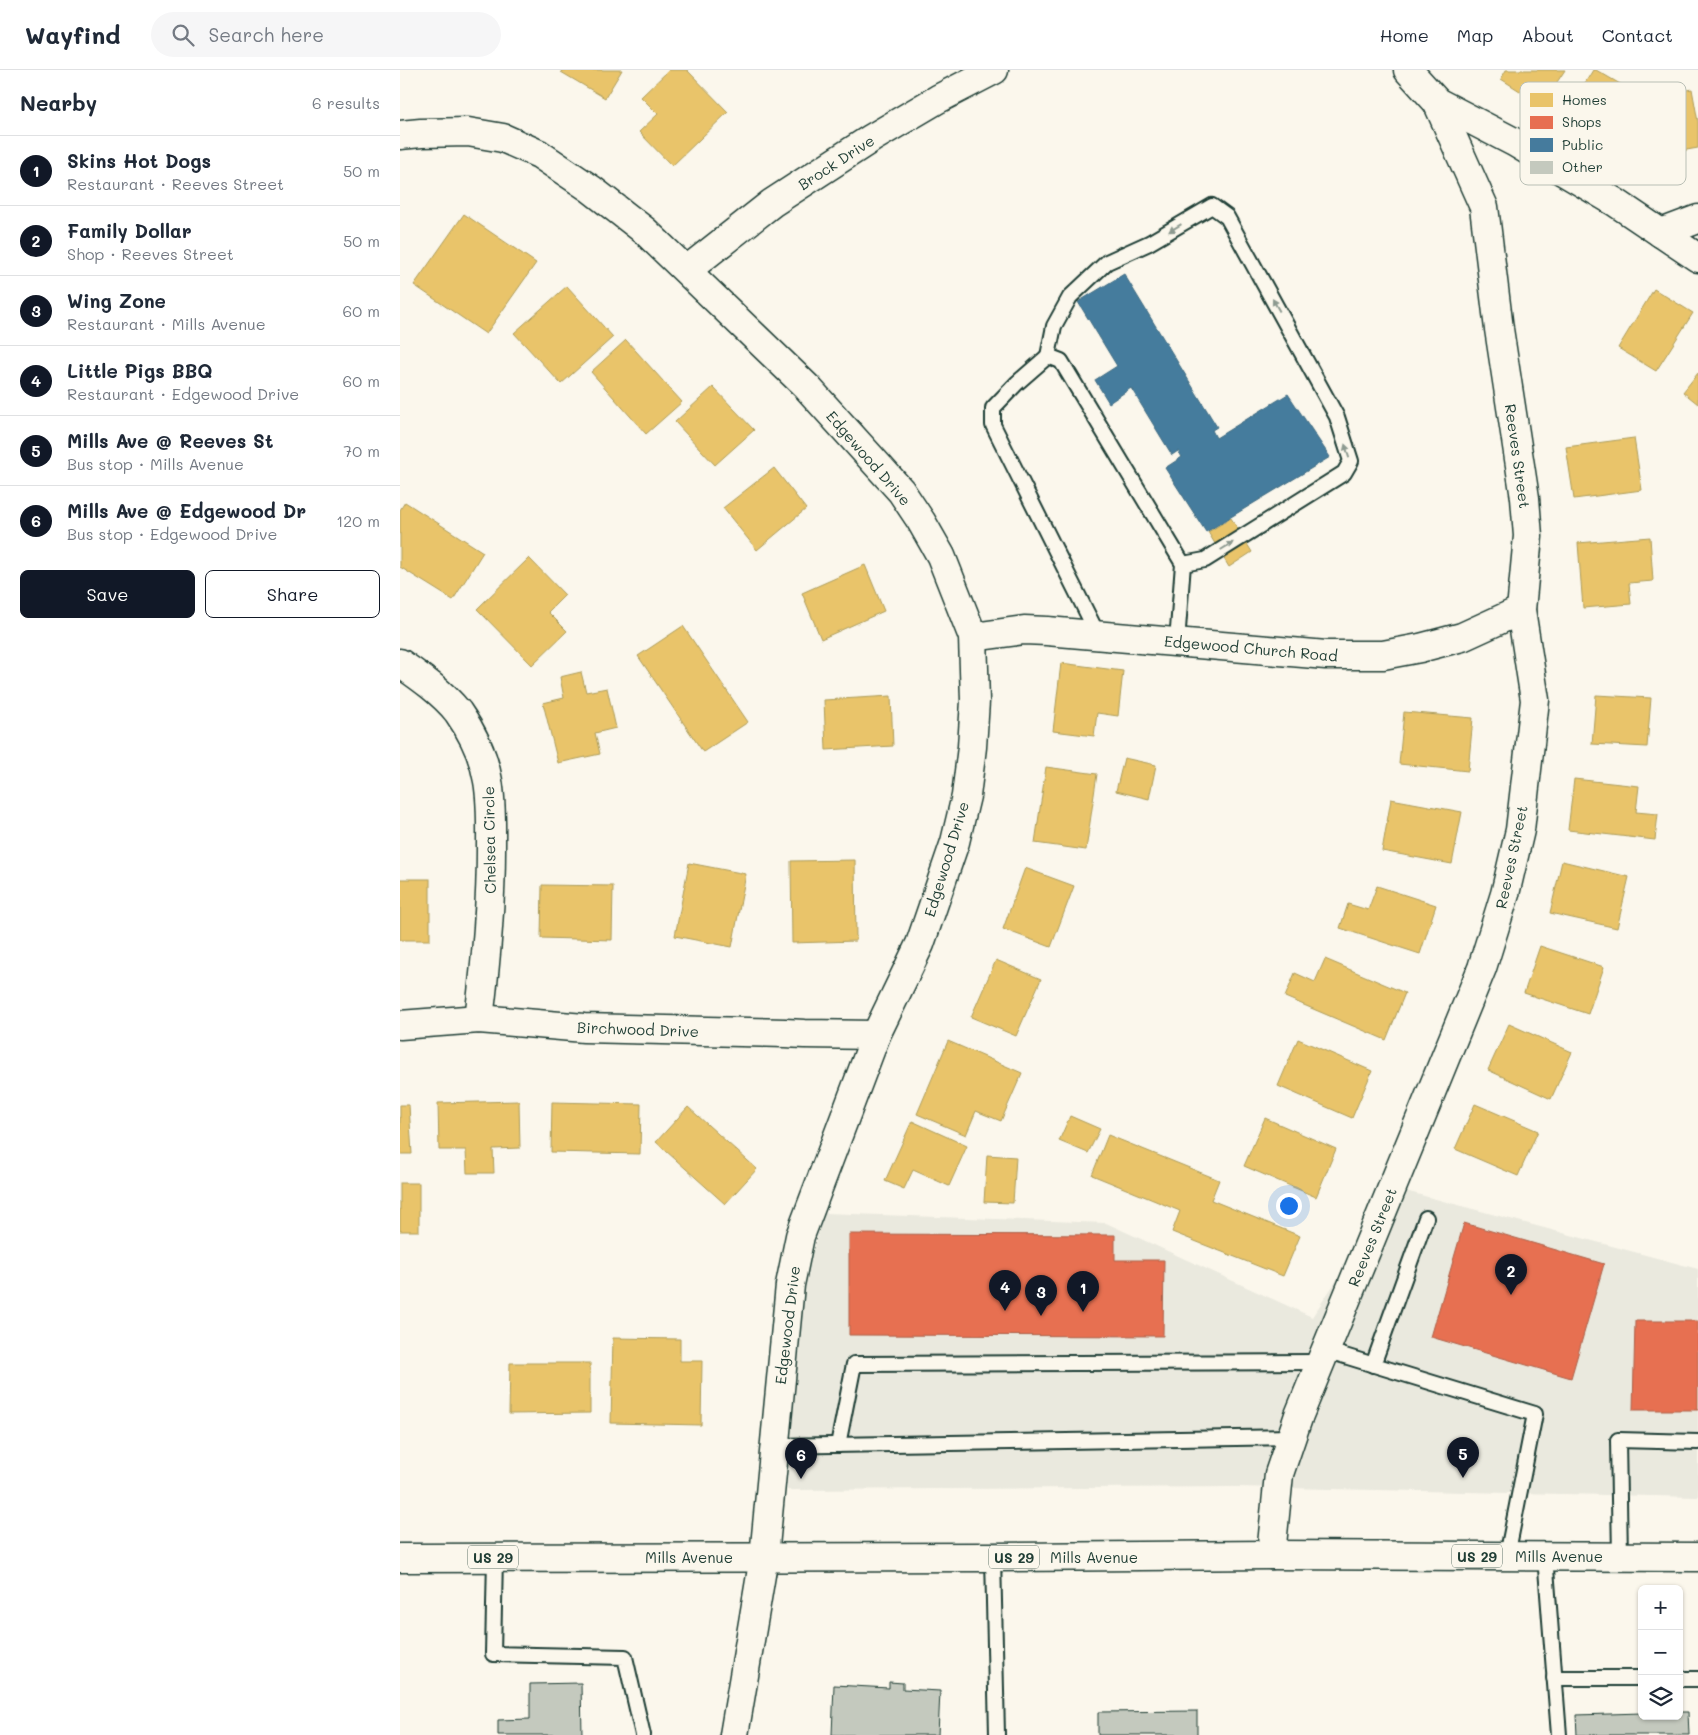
<!DOCTYPE html>
<html lang="en">
<head>
<meta charset="utf-8">
<style>
	body { margin:0; font-family:Mali,sans-serif; background:#f6f6f7; color:#1f2937 }
	.controls { position:absolute; right:15px; bottom:15px; display:grid; overflow:hidden; border-radius:8px; box-shadow:0 1px 4px #0004 }
	.controls button { width:45px; height:45px; display:grid; place-items:center; padding:0; border:0; border-bottom:1px solid #e0e1e3; background:#fff; color:#1f2937; font:25px sans-serif }
	.you { position:absolute; left:888px; top:1135px; width:18px; height:18px; margin:-12px; border:4px solid #fff; border-radius:50%; background:#1a73e8; box-shadow:0 0 0 8px #1a73e833 }
	.badge { display:grid; place-items:center; width:32px; height:32px; border-radius:50%; background:#111827; color:#fff; font-size:16px; font-weight:700 }
	.pin { position:absolute; translate:-50% -41px; filter:drop-shadow(0 1px 2px #0008) }
	.pin::after { content:''; position:absolute; top:26px; width:18px; height:15px; background:inherit; clip-path:polygon(0 0,100% 0,50% 100%) }
	.list { margin:0; padding:0; list-style:none }
	h2 { display:flex; justify-content:space-between; align-items:center; height:65px; margin:0; padding:0 20px; font-size:21px }
	h2 small { font-size:16px; font-weight:400; color:#747a83 }
	.list li { display:grid; grid-template-columns:32px 1fr auto; gap:15px; align-items:center; box-sizing:border-box; height:70px; padding:0 20px; border-top:1px solid #e0e1e3 }
	.list b { display:block; font-size:19px; white-space:nowrap }
	.list p { margin:0; font-size:16px; white-space:nowrap; color:#747a83 }
	.list em { font-size:16px; font-style:normal; color:#747a83 }
	.actions { display:flex; gap:10px; padding:15px 20px }
	.actions a { flex:1; padding:11px 0; border:1px solid #111827; border-radius:8px; text-align:center; font-size:18px; color:#111827 }
	.actions .main { background:#111827; color:#fff }
	.icon { flex:none; width:28px; height:28px; fill:none; stroke:currentColor; stroke-width:2; stroke-linecap:round; stroke-linejoin:round }
	.map { position:relative; flex:none; width:1298px; height:1665px; overflow:hidden }
	header { display:flex; align-items:center; gap:30px; box-sizing:border-box; height:70px; padding:0 25px; background:#fff; border-bottom:1px solid #e0e1e3 }
	header strong { font-size:24px }
	nav { display:flex; gap:28px; margin-inline-start:auto; font-size:18px }
	.search { width:350px; height:45px; background:#f6f6f7; display:flex; align-items:center; gap:12px; box-sizing:border-box; padding:0 18px; border-radius:28px; color:#747a83; font-size:19px }
	main { display:flex }
	aside { flex:1; background:#fff }
	.map>svg:first-child { display:block }
	.built { fill:#eae9de }
	.homes { fill:#e9c46a; stroke:#ac9c5a }
	.shops { fill:#e76f51; stroke:#ab6048 }
	.public { fill:#457b9d; stroke:#3a687e }
	.building { fill:#c4c9be; stroke:#1f3d34 }
	.lines { fill:none; stroke-linecap:round; stroke-linejoin:round }
	.service-casing { stroke:#1f3d34; stroke-width:18 }
	.minor-casing { stroke:#1f3d34; stroke-width:31 }
	.primary-casing { stroke:#1f3d34; stroke-width:31 }
	.service { stroke:#fbf7ec; stroke-width:14 }
	.minor { stroke:#fbf7ec; stroke-width:28 }
	.primary { stroke:#fbf7ec; stroke-width:28 }
	.oneway { fill:#8d9a90 }
	.labels { text-anchor:middle; dominant-baseline:central; stroke-width:5; stroke-linejoin:round; paint-order:stroke }
	.shield { fill:#fbf7ec; stroke:#61756b; stroke-width:1 }
	.shield-label { font-size:14px; font-weight:bold; fill:#1f3d34 }
	.street-label { font-size:15px; fill:#1f3d34; stroke:#fbf7ec }
	.key { fill:#fbf7ec; stroke:#b9bfb5; stroke-width:1 }
	.key-label { font-size:14px; fill:#1f3d34 }
</style>
</head>
<body>
<header>
<strong>Wayfind</strong>
<div class="search"><svg class="icon" aria-label="search" viewBox="0 0 24 24"><circle cx="10" cy="10" r="6"/><path d="M15 15l6 6"/></svg>Search here</div>
<nav><a>Home</a><a>Map</a><a>About</a><a>Contact</a></nav>
</header>
<main>
<aside>
<h2>Nearby<small>6 results</small></h2>
<ul class="list">
<li><span class="badge">1</span><div><b>Skins Hot Dogs</b><p>Restaurant · Reeves Street</p></div><em>50 m</em></li>
<li><span class="badge">2</span><div><b>Family Dollar</b><p>Shop · Reeves Street</p></div><em>50 m</em></li>
<li><span class="badge">3</span><div><b>Wing Zone</b><p>Restaurant · Mills Avenue</p></div><em>60 m</em></li>
<li><span class="badge">4</span><div><b>Little Pigs BBQ</b><p>Restaurant · Edgewood Drive</p></div><em>60 m</em></li>
<li><span class="badge">5</span><div><b>Mills Ave @ Reeves St</b><p>Bus stop · Mills Avenue</p></div><em>70 m</em></li>
<li><span class="badge">6</span><div><b>Mills Ave @ Edgewood Dr</b><p>Bus stop · Edgewood Drive</p></div><em>120 m</em></li>
</ul>
<div class="actions"><a class="main">Save</a><a>Share</a></div>
</aside>
<div class="map">
<svg width="1298" height="1665" viewBox="0 0 1298 1665">
	<rect width="100%" height="100%" fill="#fbf7ec"/>
	<filter id="ink" filterUnits="userSpaceOnUse"><feTurbulence type="fractalNoise" baseFrequency=".02" numOctaves="2"/><feDisplacementMap in="SourceGraphic" scale="10" xChannelSelector="R" yChannelSelector="G"/><feConvolveMatrix kernelMatrix="1 2 1 2 8 2 1 2 1" color-interpolation-filters="sRGB"/></filter>
	<g filter="url(#ink)">
		<path class="built" d="M998 1119 1298 1199V1427L837 1417 387 1420 400 1226 424 1143 706 1153 912 1247Z"/>
		<g class="homes">
			<path d="M162 0H222L205 28 161 2Z"/>
			<path d="M269 0H287L328 42 272 96 239 62 258 44 241 27Z"/>
			<path d="M1106 0H1165L1142 35 1101 9Z"/>
			<path d="M1193 0H1196L1234 22 1203 73 1163 49Z"/>
			<path d="M1292 19 1298 52V78L1264 84 1253 26Z"/>
			<path d="M64 144 136 193 86 264 14 215Z"/>
			<path d="M167 216 213 267 161 314 114 263Z"/>
			<path d="M1254 219 1293 243 1256 301 1218 278Z"/>
			<path d="M226 270 282 332 246 364 191 302Z"/>
			<path d="M1298 303V334L1283 322Z"/>
			<path d="M313 317 354 360 315 395 275 352Z"/>
			<path d="M1234 368 1242 420 1174 429 1166 377Z"/>
			<path d="M374 398 406 439 357 480 323 438Z"/>
			<path d="M5 432 83 482 53 530 0 497V440Z"/>
			<path d="M831 448 852 482 829 497 808 462Z"/>
			<path d="M1250 467 1253 511 1229 513 1231 534 1183 538 1178 473Z"/>
			<path d="M129 488 165 525 148 542 167 561 132 595 77 539Z"/>
			<path d="M465 495 484 541 421 569 402 523Z"/>
			<path d="M283 556 348 652 303 682 238 586Z"/>
			<path d="M661 593 723 601 718 646 697 643 694 666 653 661Z"/>
			<path d="M181 602 186 622 207 618 216 658 195 663 200 684 158 693 143 633 164 628 160 607Z"/>
			<path d="M1196 625 1251 628 1247 677 1192 674Z"/>
			<path d="M491 626 493 676 426 680 424 630Z"/>
			<path d="M1004 642 1073 648 1068 701 999 694Z"/>
			<path d="M724 688 756 695 749 729 716 721Z"/>
			<path d="M646 697 697 704 686 780 635 773Z"/>
			<path d="M1174 709 1239 716 1236 742 1258 744 1255 770 1168 760Z"/>
			<path d="M991 729 1062 742 1052 794 982 781Z"/>
			<path d="M455 790 456 871 392 873 391 791Z"/>
			<path d="M1162 791 1229 807 1217 858 1150 843Z"/>
			<path d="M289 793 346 804 332 877 275 866Z"/>
			<path d="M625 798 674 816 651 877 603 859Z"/>
			<rect x="0" y="809" width="30" height="61"/>
			<path d="M142 815 213 816 212 870 141 868Z"/>
			<path d="M977 816 1036 835 1020 884 940 858 948 834 968 840Z"/>
			<path d="M1140 876 1204 897 1188 944 1124 923Z"/>
			<path d="M925 889 1005 923 986 970 885 927 895 903 915 912Z"/>
			<path d="M596 890 641 909 616 966 571 947Z"/>
			<path d="M1109 954 1172 982 1151 1029 1088 1000Z"/>
			<path d="M898 969 972 1001 952 1048 878 1016Z"/>
			<path d="M548 971 622 1003 601 1051 576 1041 566 1065 517 1044Z"/>
			<path d="M119 1031 120 1078 93 1079 94 1103H67L66 1080H39L38 1033Z"/>
			<path d="M152 1032 241 1034 240 1084 151 1082Z"/>
			<path d="M1075 1034 1138 1061 1118 1106 1055 1079Z"/>
			<path d="M0 1035H9L12 1084H0Z"/>
			<path d="M288 1037 357 1099 325 1134 256 1072Z"/>
			<path d="M670 1046 700 1059 688 1083 659 1071Z"/>
			<path d="M865 1048 936 1079 916 1127 844 1096Z"/>
			<path d="M512 1051 567 1076 549 1116 513 1100 504 1119 485 1111Z"/>
			<path d="M708 1065 819 1110 811 1130 900 1166 883 1206 772 1162 780 1141 692 1105Z"/>
			<path d="M587 1085 616 1087 613 1133 584 1132Z"/>
			<rect x="0" y="1113" width="19" height="48"/>
			<path d="M213 1268 280 1269V1291H302L301 1355 211 1353Z"/>
			<path d="M110 1293H190V1343L109 1344Z"/>
		</g>
		<g class="shops">
			<path d="M1064 1153 1204 1194 1171 1308 1031 1267Z"/>
			<path d="M449 1164 715 1165V1190H764L763 1266 449 1265Z"/>
			<path d="M1235 1251H1298V1340H1233Z"/>
		</g>
		<path class="public" d="M724 204 817 357 812 360 816 368 888 324 930 387 806 462 765 398 782 387 778 381 772 385 731 318 709 333 695 310 717 296 678 232Z"/>
		<g class="building">
			<path d="M489 1612 503 1613V1619L540 1621 538 1665H432L434 1615 489 1618Z"/>
			<path d="M181 1613 182 1665H98V1650L130 1649V1614Z"/>
			<path d="M797 1641V1665H698V1642Z"/>
			<path d="M1279 1642H1288L1289 1665H1177L1176 1645 1242 1643V1646H1279Z"/>
		</g>
		<g class="lines">
			<g class="service-casing">
				<g id="service">
					<path d="M648 286 654 256 670 227 707 192 749 173 812 136 827 147 937 347 951 391 944 403 805 490 783 494"/>
					<path d="M698 565 593 355V338L617 313 648 286 661 291 783 494 777 572"/>
					<path d="M925 1280 1135 1344 1107 1486"/>
					<path d="M973 1295 1026 1148"/>
					<path d="M438 1375 454 1294 920 1292"/>
					<path d="M374 1376 891 1367"/>
					<path d="M1145 1486 1159 1665"/>
					<path d="M95 1487 93 1584 225 1587 243 1665"/>
					<path d="M593 1487 597 1665"/>
					<path d="M1220 1487 1218 1370 1298 1372"/>
					<path d="M1154 1608H1242"/>
					<path d="M1279 1609H1298"/>
				</g>
			</g>
			<g class="minor-casing">
				<g id="minor">
					<path d="M1008 0 1037 32 1114 72 1215 132 1298 188"/>
					<path d="M0 65 21 63 68 62 103 68 139 84 191 119 245 161 407 317 501 421 521 451 541 486 573 567 575 631 572 677 566 726 555 772 520 874 476 965 400 1166 390 1215 364 1487 334 1665"/>
					<path d="M1261 163 1298 149"/>
					<path d="M287 200 372 133 472 68 538 29 594 0"/>
					<path d="M573 567 624 560 647 561 926 585H983L1020 578 1062 567 1121 540"/>
					<path d="M0 593C20 607 43 623 58 642 72 662 84 687 88 711 92 734 91 756 91 779 91 836 86 892 79 949"/>
					<path d="M0 955 79 949 184 958 385 963 404 964 476 965"/>
					<path d="M871 1485 879 1404 899 1345 1082 898 1105 824 1120 760 1135 630 1121 540 1128 466 1125 428 1099 259 1084 137 1037 32"/>
				</g>
			</g>
			<g class="primary-casing">
				<path id="primary" d="M0 1488 593 1487 871 1485 1298 1487"/>
			</g>
			<use href="#service" class="service"/>
			<use href="#minor" class="minor"/>
			<use href="#primary" class="primary"/>
		</g>
		<defs><path id="oneway-solid" d="M-6-.8H1V-3.2L6.5 0L1 3.2V.8H-6Z" transform="scale(1.25)"/></defs>
		<g class="oneway">
			<use href="#oneway-solid" transform="translate(775 158) rotate(149)"/>
			<use href="#oneway-solid" transform="translate(876 235) rotate(-119)"/>
			<use href="#oneway-solid" transform="translate(947 381) rotate(-107)"/>
			<use href="#oneway-solid" transform="translate(827 476) rotate(-32)"/>
		</g>
	</g>
	<g class="labels">
		<g class="shield">
			<rect x="1052" y="1474.5" width="50" height="23" rx="4"/>
			<rect x="68" y="1475.5" width="50" height="23" rx="4"/>
			<rect x="589" y="1475.5" width="50" height="23" rx="4"/>
		</g>
		<g class="shield-label">
			<text x="1077" y="1486">US 29</text>
			<text x="93" y="1487">US 29</text>
			<text x="614" y="1487">US 29</text>
		</g>
		<g class="street-label">
			<text transform="translate(436 92) rotate(-33)">Brock Drive</text>
			<text transform="translate(1118 386) rotate(82)">Reeves Street</text>
			<text transform="translate(469 388) rotate(49)">Edgewood Drive</text>
			<text transform="translate(851 578) rotate(5)">Edgewood Church Road</text>
			<text transform="translate(89 770) rotate(-91)">Chelsea Circle</text>
			<text transform="translate(1111 787) rotate(-78)">Reeves Street</text>
			<text transform="translate(546 789) rotate(-73)">Edgewood Drive</text>
			<text transform="translate(238 959) rotate(2)">Birchwood Drive</text>
			<text transform="translate(972 1167) rotate(-68)">Reeves Street</text>
			<text transform="translate(387 1255) rotate(-83)">Edgewood Drive</text>
			<text x="1159" y="1486">Mills Avenue</text>
			<text x="289" y="1487">Mills Avenue</text>
			<text x="694" y="1487">Mills Avenue</text>
		</g>
	</g>
	<rect x="1120" y="12" width="166" height="103" rx="8" class="key"/>
	<rect x="1130" y="23" width="23" height="14" fill="#e9c46a"/>
	<rect x="1130" y="46" width="23" height="13" fill="#e76f51"/>
	<rect x="1130" y="68" width="23" height="14" fill="#457b9d"/>
	<rect x="1130" y="91" width="23" height="13" fill="#c4c9be"/>
	<g class="key-label">
		<text x="1162" y="35">Homes</text>
		<text x="1162" y="57">Shops</text>
		<text x="1162" y="80">Public</text>
		<text x="1162" y="102">Other</text>
	</g>
</svg>
<div class="controls">
<button>+</button>
<button>−</button>
<button><svg class="icon" aria-label="layers" viewBox="0 0 24 24"><path d="M12 4l9 5-9 5-9-5zM3 14l9 5 9-5"/></svg></button>
</div>
<div class="you"></div>
<div class="pin badge" style="left:683px;top:1242px">1</div>
<div class="pin badge" style="left:1111px;top:1225px">2</div>
<div class="pin badge" style="left:641px;top:1246px">3</div>
<div class="pin badge" style="left:605px;top:1241px">4</div>
<div class="pin badge" style="left:1063px;top:1408px">5</div>
<div class="pin badge" style="left:401px;top:1409px">6</div>
</div>
</main>
</body>
</html>
